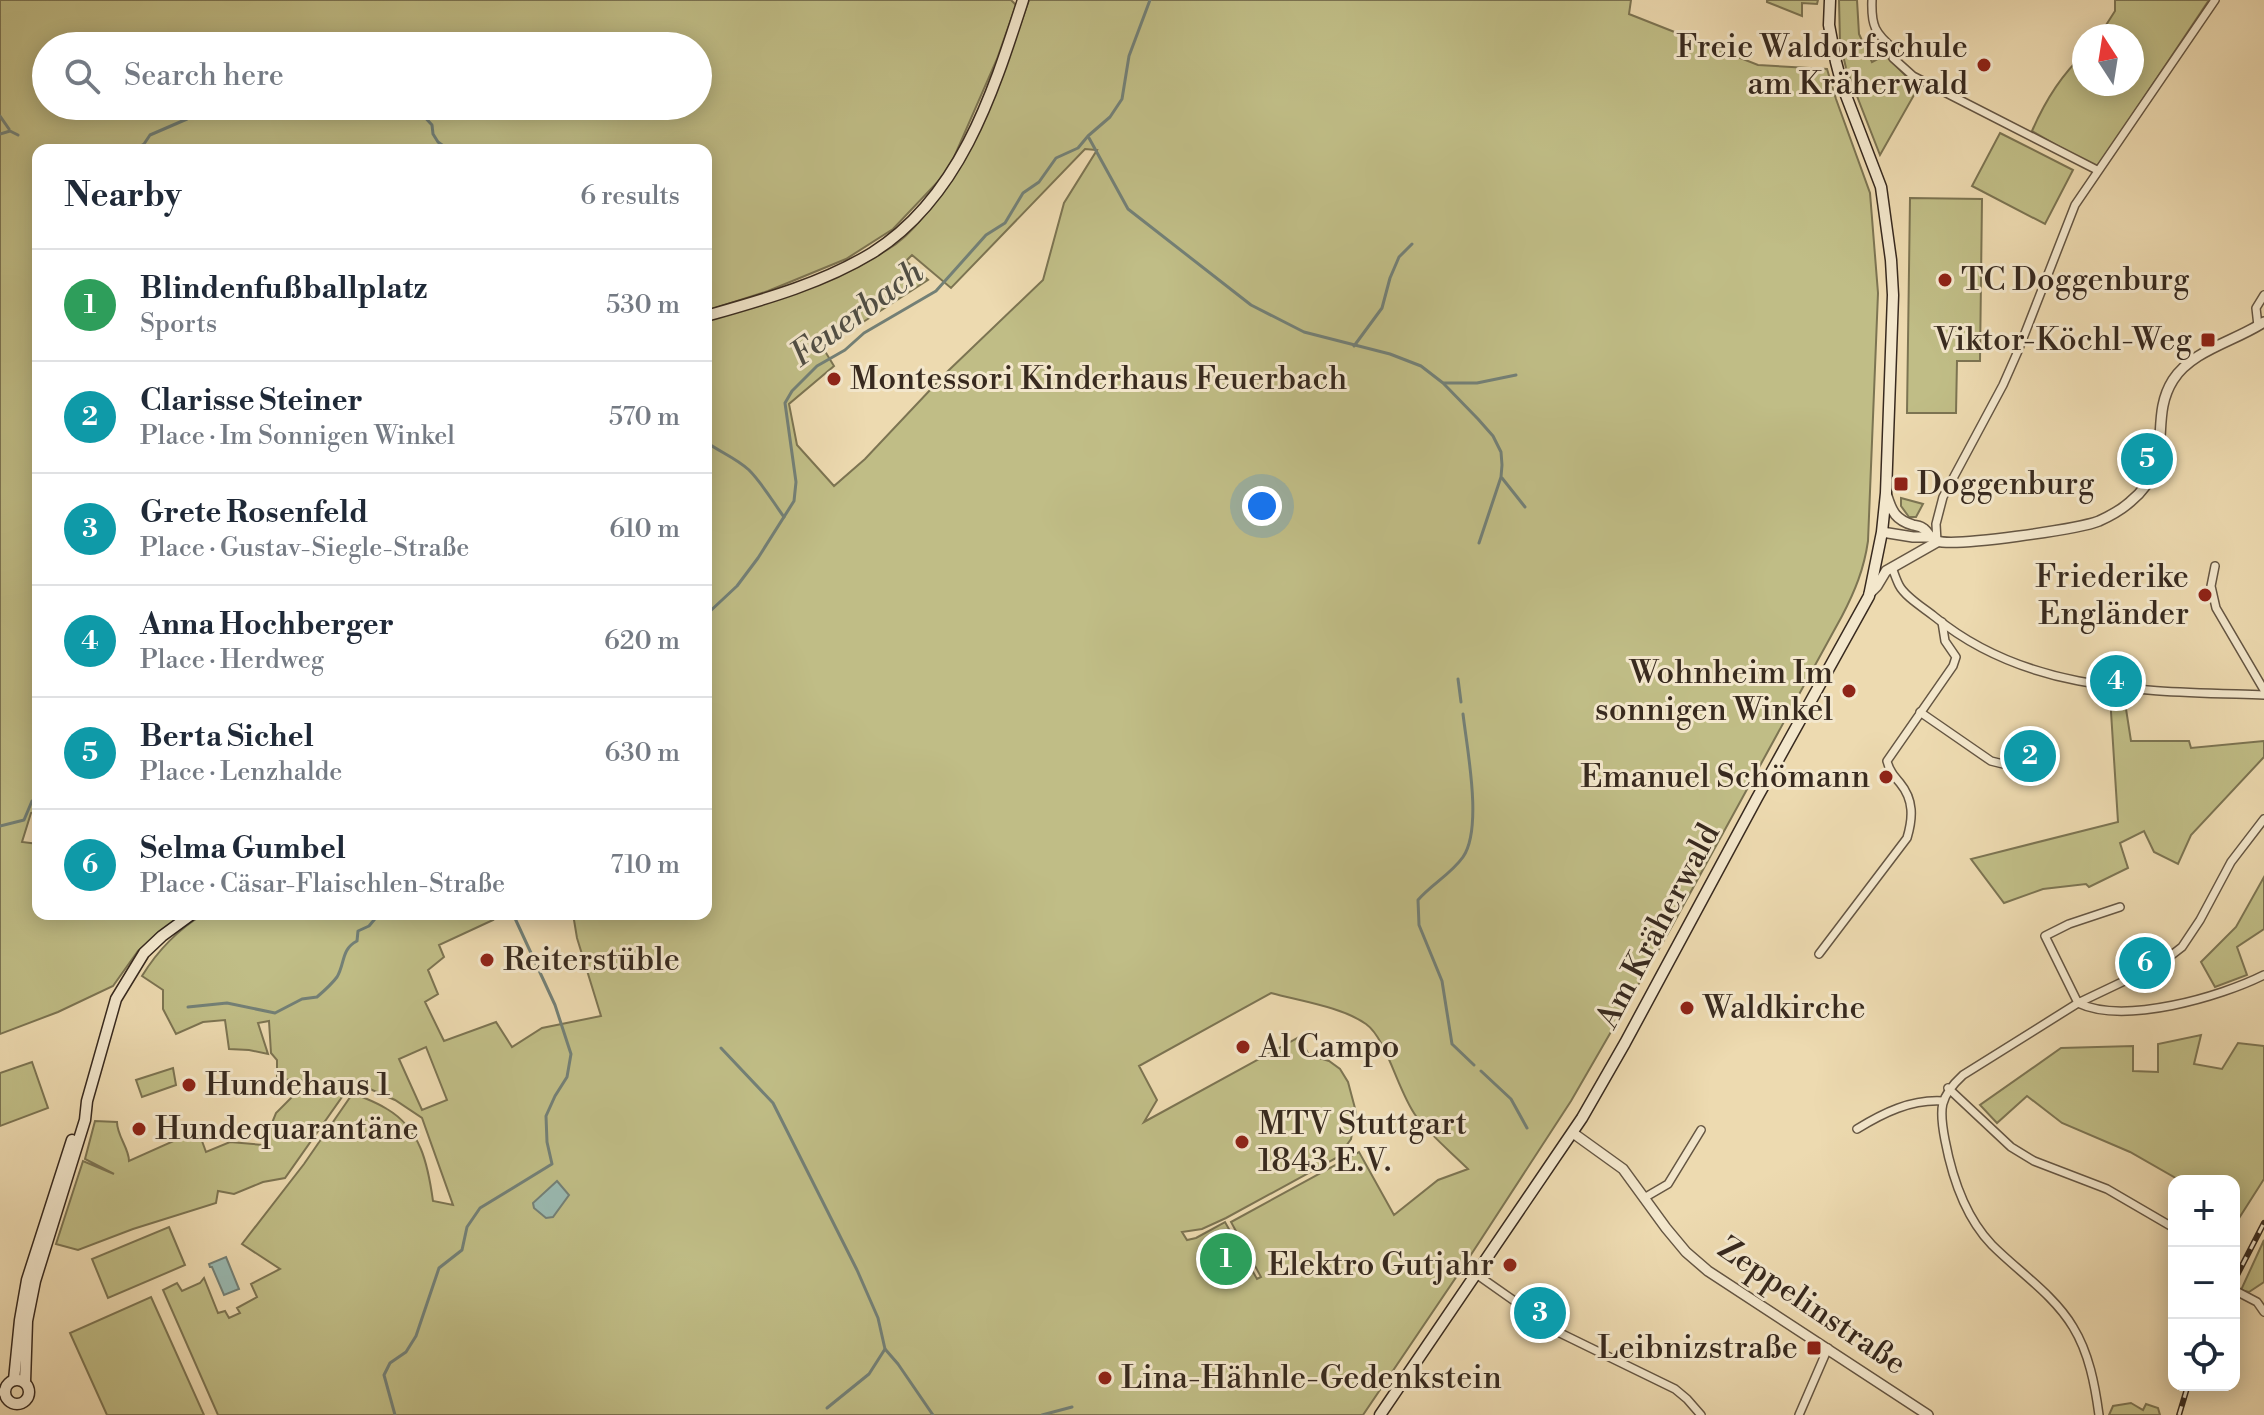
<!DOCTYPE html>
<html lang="en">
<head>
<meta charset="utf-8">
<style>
	body { margin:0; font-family:"Libre Bodoni",serif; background:#f2f2f3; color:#1f2937 }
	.controls { position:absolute; right:24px; bottom:24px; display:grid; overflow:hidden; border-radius:16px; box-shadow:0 4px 20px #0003 }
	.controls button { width:72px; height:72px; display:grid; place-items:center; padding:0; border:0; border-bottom:2px solid #e0e1e3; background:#fff; color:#1f2937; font:40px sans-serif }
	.compass { position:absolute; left:2072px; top:24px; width:72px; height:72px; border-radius:50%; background:#fff; box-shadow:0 4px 20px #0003; rotate:348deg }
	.you { position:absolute; left:1262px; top:506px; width:28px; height:28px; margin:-20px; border:6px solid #fff; border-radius:50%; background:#1a73e8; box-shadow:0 0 0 12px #1a73e833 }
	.badge { display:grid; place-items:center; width:52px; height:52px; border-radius:50%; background:#d93025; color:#fff; font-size:26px; font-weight:700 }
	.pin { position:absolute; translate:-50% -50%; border:4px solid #fff; box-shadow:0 2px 8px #0006 }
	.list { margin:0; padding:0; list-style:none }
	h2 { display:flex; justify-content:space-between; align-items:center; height:104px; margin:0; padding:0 32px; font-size:34px }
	h2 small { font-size:26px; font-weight:400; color:#747a83 }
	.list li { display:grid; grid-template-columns:52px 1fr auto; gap:24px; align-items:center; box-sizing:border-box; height:112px; padding:0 32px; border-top:2px solid #e0e1e3 }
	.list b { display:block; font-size:30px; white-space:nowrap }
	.list p { margin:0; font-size:26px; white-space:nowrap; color:#747a83 }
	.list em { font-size:26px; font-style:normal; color:#747a83 }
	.icon { flex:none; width:44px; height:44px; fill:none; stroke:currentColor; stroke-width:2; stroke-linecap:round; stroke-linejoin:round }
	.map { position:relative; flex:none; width:2264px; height:1415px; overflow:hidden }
	.search { position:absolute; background:#fff; box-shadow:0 4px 20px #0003; left:32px; top:32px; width:680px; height:88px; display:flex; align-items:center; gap:20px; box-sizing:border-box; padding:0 28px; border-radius:44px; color:#747a83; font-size:30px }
	.panel { position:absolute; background:#fff; box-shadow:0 4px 20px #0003; left:32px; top:144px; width:680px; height:776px; border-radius:16px }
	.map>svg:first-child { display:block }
	.green { fill:#c0bd86; stroke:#7c7452; stroke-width:2; fill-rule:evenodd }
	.water { fill:#9abab2; stroke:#738077; stroke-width:2 }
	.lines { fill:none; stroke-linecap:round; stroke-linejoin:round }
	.stream { stroke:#738077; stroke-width:3 }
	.minor-casing { stroke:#655643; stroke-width:10 }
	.tertiary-casing { stroke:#655643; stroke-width:12 }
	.secondary-casing { stroke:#382a1f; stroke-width:13 }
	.minor { stroke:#f3e7cc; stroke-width:7 }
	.tertiary { stroke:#f3e7cc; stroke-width:9 }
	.secondary { stroke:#f3e7cc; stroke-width:10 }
	.rail-casing { stroke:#382a1f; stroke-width:6 }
	.rail { stroke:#f3e7cc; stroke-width:3; stroke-dasharray:9; stroke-linecap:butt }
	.poi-dot { fill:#8f2418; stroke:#f3e7cc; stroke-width:3 }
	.labels { text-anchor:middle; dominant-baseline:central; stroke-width:6; stroke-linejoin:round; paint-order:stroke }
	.poi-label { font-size:32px; fill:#382a1f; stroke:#f3e7cc; text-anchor:start }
	.street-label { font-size:32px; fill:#382a1f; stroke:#f3e7cc }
	.water-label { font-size:34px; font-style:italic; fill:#504e44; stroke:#f3e7cc }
</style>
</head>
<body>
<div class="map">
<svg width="2264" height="1415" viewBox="0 0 2264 1415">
	<rect width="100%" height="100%" fill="#eddab0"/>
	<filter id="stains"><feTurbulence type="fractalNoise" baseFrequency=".0025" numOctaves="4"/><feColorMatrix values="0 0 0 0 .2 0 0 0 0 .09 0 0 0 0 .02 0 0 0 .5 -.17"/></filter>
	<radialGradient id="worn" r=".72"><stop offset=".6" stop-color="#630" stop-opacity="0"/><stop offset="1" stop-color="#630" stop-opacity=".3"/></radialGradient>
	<g class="green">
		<path d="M0 0H1011L1016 5 997 59 948 171 893 229 846 259 768 291 706 311V150H38V811L31 813 22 842 38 844V914H183L138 951 113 986 58 1012 0 1034ZM46 46H698V106H46Z"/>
		<path d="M1029 0H1631L1629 14 1758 65 1827 69 1836 99 1870 193 1878 293 1868 541C1864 569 1855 591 1842 616L1671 928 1571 1101 1463 1267 1363 1415H218L163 1290 177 1283 182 1291 200 1283 204 1278 218 1313 225 1311 229 1318 240 1313 237 1308 257 1297 251 1284 280 1269 242 1244 304 1164 353 1093C364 1098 376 1102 387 1109 421 1129 428 1165 433 1201L453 1205 422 1118 395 1100 370 1089 345 1083 277 1079V1060L271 1053 269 1021 258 1023 268 1054 249 1050 229 1049 225 1020 203 1022 176 1034 163 1009V990L142 976C158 950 177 930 204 914H489L493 920 439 945 444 957 428 970 438 994 425 1002 444 1041 496 1022 512 1047 542 1028 601 1016 577 938 573 914H706V321C763 303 836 281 887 250 914 234 934 204 950 177 961 160 973 143 981 125 1000 85 1014 42 1029 0ZM1085 149 1097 150 1064 203 1043 280 948 371 865 459 834 486 797 445 789 404 834 366 823 348 928 280 906 261 912 255 951 288ZM1271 993C1300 1001 1342 1007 1366 1024 1387 1039 1398 1092 1416 1116 1430 1135 1451 1152 1468 1169L1438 1180 1394 1215 1359 1152 1231 1222 1261 1277 1257 1279 1225 1222 1196 1238 1187 1240 1182 1232 1202 1229 1226 1218 1338 1157 1351 1139 1356 1112 1348 1082 1340 1069 1329 1061 1309 1055 1299 1037 1144 1122 1157 1100 1139 1066ZM426 1047 447 1100 422 1110 399 1059Z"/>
		<path d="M1767 0H1818L1817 4 1802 3V16L1767 2Z"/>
		<path d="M1839 0H1857L1859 34 1872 62 1885 55 1918 88 1880 155 1846 68 1840 42Z"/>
		<path d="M2115 0H2209L2097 168 2032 131C2045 101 2060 76 2084 54V84H2132V36H2099L2115 11Z"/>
		<path d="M2000 133 2073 170 2045 224 1972 186Z"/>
		<path d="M1910 198 1982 199 1980 361H1957L1956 413H1907Z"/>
		<path d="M1901 498 1923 504 1916 517H1909L1901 506Z"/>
		<path d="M2110 696H2124L2131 741H2189L2191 748 2264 741V757L2191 835 2178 864 2154 852 2144 831 2120 843 2128 868 2089 887 2086 884 2043 889 2004 903 1971 859 2118 822Z"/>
		<path d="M2264 877V929L2237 947 2247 975 2215 987 2201 962 2236 927Z"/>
		<path d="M2201 1035 2194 1064 2222 1069 2238 1043 2264 1046V1179L2234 1226V1181H2181L2130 1152 2062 1123 2027 1096 1997 1123 1980 1105 2061 1048 2133 1046V1071L2158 1072V1044Z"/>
		<path d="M32 1062 48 1108 0 1126V1073Z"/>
		<path d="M173 1068 176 1085 142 1097 136 1080Z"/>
		<path d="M301 1082 349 1087 285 1178 263 1182 234 1194 218 1191 216 1203 133 1229 78 1250 56 1244 83 1161 114 1174 85 1159 95 1121 117 1122C117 1136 129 1148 129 1161L198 1130 206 1152 230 1142 263 1145 276 1113 297 1092Z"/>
		<path d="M169 1227 185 1265 108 1298 92 1259Z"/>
		<path d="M2264 1240V1282L2249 1292 2241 1290Z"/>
		<path d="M151 1297 204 1415H107L70 1333Z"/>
		<path d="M2131 1403 2143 1410 2146 1404 2158 1408 2160 1415H2109L2113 1406Z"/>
	</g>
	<g class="water">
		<path d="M557 1181 569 1195 553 1217 546 1218 534 1208 533 1203Z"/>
		<path d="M226 1257 239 1289 224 1295 212 1267H210L209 1264Z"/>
	</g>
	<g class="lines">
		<g class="stream">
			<path d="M391 106 420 112 432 125 433 134 438 142 449 150"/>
			<path d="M217 111 233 107 251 106"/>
			<path d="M0 116 9 129"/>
			<path d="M0 134 10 131 18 135"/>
			<path d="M1089 138 1128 209 1251 305 1304 332 1390 354 1421 366 1443 383 1478 419 1493 436 1501 452 1502 465 1501 477 1479 543"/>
			<path d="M134 150 144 144 150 135 187 119"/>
			<path d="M1354 346 1382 308 1390 278 1399 257 1412 244"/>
			<path d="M1444 383H1477L1516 375"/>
			<path d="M706 442C720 452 736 458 749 470 762 483 773 502 784 517"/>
			<path d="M1502 478 1525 507"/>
			<path d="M706 615 737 586 758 558 794 501 796 482 785 403 792 391 817 366 845 350 864 333 936 291 986 235 1005 223 1023 193 1039 182 1056 158 1078 148 1088 136 1110 117 1122 99 1129 56 1150 0"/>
			<path d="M1458 679 1461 702"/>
			<path d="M1463 714C1467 749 1483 828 1463 857 1451 874 1432 884 1418 900L1419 925 1442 981 1452 1044 1474 1065"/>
			<path d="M0 826 24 820 32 801 38 802"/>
			<path d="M384 914 392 916 397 914"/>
			<path d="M188 1007 227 1003 275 1013 302 999 317 997C324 991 331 985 337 977 345 964 341 949 357 941L358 931 369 926 379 914"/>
			<path d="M721 1048 773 1103 857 1270 878 1318 885 1349 898 1364 933 1415"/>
			<path d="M1481 1071 1511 1099 1527 1128"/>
			<path d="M827 1408 869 1374 885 1349"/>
			<path d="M395 1415 384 1375 390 1363 406 1352 416 1336 439 1268 462 1250 467 1227 480 1208 552 1164 547 1142 546 1116 555 1096 567 1077 571 1054 555 1005 513 914"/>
			<path d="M1042 1415 1072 1407"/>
		</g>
		<g class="minor-casing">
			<g id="minor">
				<path d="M1872 0C1871 26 1875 33 1894 49L1893 58 1913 76 2097 170"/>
				<path d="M2258 326 2256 308 2264 295"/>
				<path d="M1937 542 1936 524 1943 497 2003 385 2018 351 2075 205 2215 0"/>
				<path d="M2215 566 2211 586 2216 608 2264 690"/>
				<path d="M1892 567C1894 573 1896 579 1899 585 1905 597 1924 608 1935 617 2029 694 2150 691 2264 695"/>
				<path d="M1920 712 1991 761 2003 764 2039 761"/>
				<path d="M2120 907 2069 924 2045 936 2078 1003 2160 964 2182 947 2200 920 2231 862 2264 819"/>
				<path d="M1819 954 1907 838C1913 818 1914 800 1900 783 1894 776 1889 770 1887 761L1953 666 1956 657 1945 641 1942 622"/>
				<path d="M1948 1088 2011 1147 2034 1161 2107 1189 2174 1228"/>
				<path d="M1857 1129C1883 1113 1911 1099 1943 1101"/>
				<path d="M1644 1198 1668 1184 1701 1130"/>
				<path d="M1476 1274 1560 1333 1675 1389 1687 1399 1701 1415"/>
				<path d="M2234 1290 2257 1302 2264 1312"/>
				<path d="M0 1392H5"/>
				<path d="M1799 1415 1828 1348"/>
				<path d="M2099 1415C2095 1385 2089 1353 2073 1327 2054 1295 2019 1272 1992 1245 1965 1217 1952 1177 1945 1140 1939 1109 1939 1097 1963 1075L2078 1003C2124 1025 2220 997 2264 975"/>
			</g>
		</g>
		<g class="tertiary-casing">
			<g id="tertiary">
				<path d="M1887 496C1892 512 1896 520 1913 525 1917 526 1921 526 1924 529 1929 533 1930 539 1937 541 1956 547 2079 529 2099 521 2110 516 2121 510 2130 502 2178 463 2147 421 2173 380 2192 350 2236 341 2264 322"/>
				<path d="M1882 532 1913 537H1929"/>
				<path d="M1869 594 1877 586 1886 571 1937 542"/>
				<path d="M1573 1133 1623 1169 1666 1228 1686 1252 1708 1271 1928 1415"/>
			</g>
		</g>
		<g class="secondary-casing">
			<g id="secondary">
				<path d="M706 316C762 300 821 284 872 253 960 198 993 93 1023 0"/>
				<path d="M14 1380 20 1320 27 1280 72 1140"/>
				<circle cx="17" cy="1392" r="12"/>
				<path d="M25 1382 27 1321 35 1281 85 1120 87 1101 116 999 144 953 162 936 192 914"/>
				<path d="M1380 1415 1582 1118 1625 1043 1757 798 1869 596 1882 532 1886 493 1893 295 1891 260 1881 187 1842 85 1836 62 1829 25 1830 0"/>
			</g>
		</g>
		<use href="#minor" class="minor"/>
		<use href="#tertiary" class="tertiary"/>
		<use href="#secondary" class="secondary"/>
		<g class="rail-casing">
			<g id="rail">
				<path d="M2234 1281 2264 1223"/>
				<path d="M2179 1415 2188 1385"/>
			</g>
		</g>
		<use href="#rail" class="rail"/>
	</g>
	<g class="poi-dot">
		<circle cx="1984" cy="65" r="8"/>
		<circle cx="1945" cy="280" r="8"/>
		<rect x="2200" y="332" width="16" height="16" rx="4"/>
		<circle cx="834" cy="379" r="8"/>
		<rect x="1893" y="476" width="16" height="16" rx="4"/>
		<circle cx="2205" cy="595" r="8"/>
		<circle cx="1849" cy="691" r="8"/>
		<circle cx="1886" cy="777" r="8"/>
		<circle cx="487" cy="960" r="8"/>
		<circle cx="1687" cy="1008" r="8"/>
		<circle cx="1243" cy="1047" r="8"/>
		<circle cx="189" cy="1085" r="8"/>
		<circle cx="139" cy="1129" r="8"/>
		<circle cx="1242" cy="1142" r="8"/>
		<circle cx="1510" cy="1265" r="8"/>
		<rect x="1806" y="1340" width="16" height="16" rx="4"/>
		<circle cx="1105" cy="1378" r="8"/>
	</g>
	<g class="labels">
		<g class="poi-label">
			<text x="1968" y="47" text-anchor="end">Freie Waldorfschule<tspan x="1968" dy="37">am Kräherwald</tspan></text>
			<text x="1961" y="280">TC Doggenburg</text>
			<text x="2192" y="340" text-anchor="end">Viktor-Köchl-Weg</text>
			<text x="850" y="379">Montessori Kinderhaus Feuerbach</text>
			<text x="1917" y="484">Doggenburg</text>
			<text x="2189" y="577" text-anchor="end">Friederike<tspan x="2189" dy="37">Engländer</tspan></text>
			<text x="1833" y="673" text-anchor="end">Wohnheim Im<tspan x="1833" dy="37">sonnigen Winkel</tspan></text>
			<text x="1870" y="777" text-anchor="end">Emanuel Schömann</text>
			<text x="503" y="960">Reiterstüble</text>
			<text x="1703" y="1008">Waldkirche</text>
			<text x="1259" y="1047">Al Campo</text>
			<text x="205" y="1085">Hundehaus 1</text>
			<text x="1258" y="1124">MTV Stuttgart<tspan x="1258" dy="37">1843 E.V.</tspan></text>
			<text x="155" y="1129">Hundequarantäne</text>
			<text x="1494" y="1265" text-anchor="end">Elektro Gutjahr</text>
			<text x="1798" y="1348" text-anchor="end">Leibnizstraße</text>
			<text x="1121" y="1378">Lina-Hähnle-Gedenkstein</text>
		</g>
		<g class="street-label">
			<text transform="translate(1658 926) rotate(-62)">Am Kräherwald</text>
			<text transform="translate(1812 1306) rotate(34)">Zeppelinstraße</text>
		</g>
		<g class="water-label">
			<text transform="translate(857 314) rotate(-36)">Feuerbach</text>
		</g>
	</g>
	<rect width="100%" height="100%" filter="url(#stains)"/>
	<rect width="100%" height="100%" fill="url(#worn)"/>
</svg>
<div class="controls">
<button>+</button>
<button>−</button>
<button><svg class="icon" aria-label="locate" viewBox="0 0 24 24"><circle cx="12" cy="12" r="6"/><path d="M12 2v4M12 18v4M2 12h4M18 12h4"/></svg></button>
</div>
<svg class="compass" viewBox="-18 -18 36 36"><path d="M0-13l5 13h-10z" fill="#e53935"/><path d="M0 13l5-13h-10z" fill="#747a83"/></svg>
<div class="you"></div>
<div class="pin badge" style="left:1226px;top:1259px;background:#2e9e5b">1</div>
<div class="pin badge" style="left:2030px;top:756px;background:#0f9aa8">2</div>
<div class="pin badge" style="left:1540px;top:1313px;background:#0f9aa8">3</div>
<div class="pin badge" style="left:2116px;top:681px;background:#0f9aa8">4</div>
<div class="pin badge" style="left:2147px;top:459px;background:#0f9aa8">5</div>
<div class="pin badge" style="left:2145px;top:963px;background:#0f9aa8">6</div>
<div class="search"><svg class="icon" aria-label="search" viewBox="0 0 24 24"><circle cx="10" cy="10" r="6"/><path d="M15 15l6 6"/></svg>Search here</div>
<section class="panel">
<h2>Nearby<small>6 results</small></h2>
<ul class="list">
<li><span class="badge" style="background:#2e9e5b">1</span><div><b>Blindenfußballplatz</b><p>Sports</p></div><em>530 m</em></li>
<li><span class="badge" style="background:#0f9aa8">2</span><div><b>Clarisse Steiner</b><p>Place · Im Sonnigen Winkel</p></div><em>570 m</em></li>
<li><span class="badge" style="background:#0f9aa8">3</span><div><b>Grete Rosenfeld</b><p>Place · Gustav-Siegle-Straße</p></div><em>610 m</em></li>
<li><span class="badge" style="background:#0f9aa8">4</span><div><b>Anna Hochberger</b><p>Place · Herdweg</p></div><em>620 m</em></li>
<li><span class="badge" style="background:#0f9aa8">5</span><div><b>Berta Sichel</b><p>Place · Lenzhalde</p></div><em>630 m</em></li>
<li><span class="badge" style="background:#0f9aa8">6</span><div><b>Selma Gumbel</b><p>Place · Cäsar-Flaischlen-Straße</p></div><em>710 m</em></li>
</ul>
</section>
</div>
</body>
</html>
